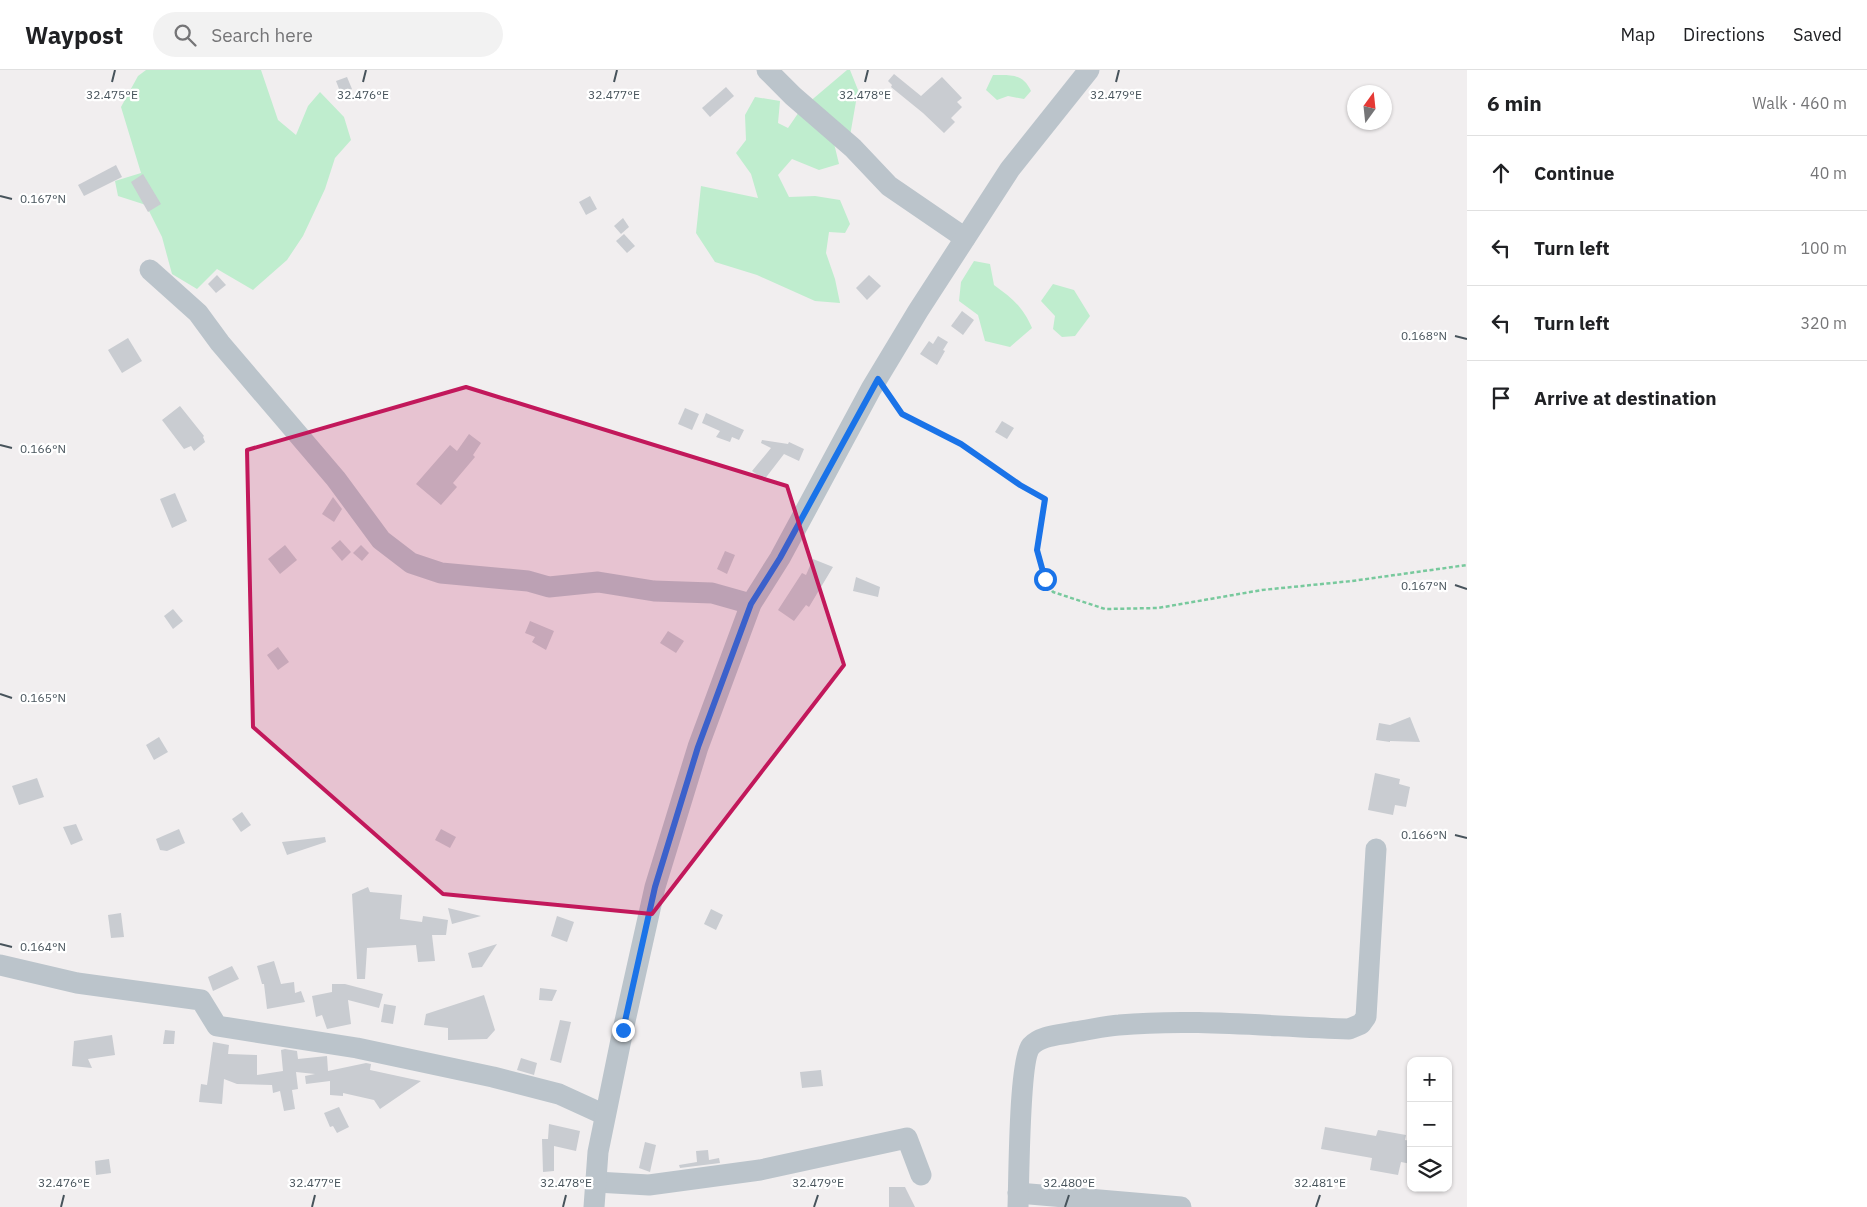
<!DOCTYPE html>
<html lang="en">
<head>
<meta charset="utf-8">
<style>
	body { margin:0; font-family:"IBM Plex Sans",sans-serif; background:#f2f2f2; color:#202124 }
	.controls { position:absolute; right:15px; bottom:15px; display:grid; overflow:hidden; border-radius:10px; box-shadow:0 1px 4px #0004 }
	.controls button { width:45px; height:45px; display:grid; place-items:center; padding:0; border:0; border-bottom:1px solid #e0e0e0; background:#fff; color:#202124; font:25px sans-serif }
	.compass { position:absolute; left:1347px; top:15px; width:45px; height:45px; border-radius:50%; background:#fff; box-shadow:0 1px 4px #0004; rotate:15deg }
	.stop { position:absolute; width:15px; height:15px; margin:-11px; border:4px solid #1a73e8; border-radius:50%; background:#fff }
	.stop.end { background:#1a73e8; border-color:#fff; box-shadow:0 1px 5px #0008 }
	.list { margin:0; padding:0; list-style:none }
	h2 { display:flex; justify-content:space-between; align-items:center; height:65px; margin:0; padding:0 20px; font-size:21px }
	h2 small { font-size:16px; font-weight:400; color:#757577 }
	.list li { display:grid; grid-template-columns:32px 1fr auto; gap:15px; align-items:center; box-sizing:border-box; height:75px; padding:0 20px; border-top:1px solid #e0e0e0 }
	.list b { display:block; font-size:19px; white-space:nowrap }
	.list em { font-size:16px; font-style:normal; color:#757577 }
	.icon { flex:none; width:28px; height:28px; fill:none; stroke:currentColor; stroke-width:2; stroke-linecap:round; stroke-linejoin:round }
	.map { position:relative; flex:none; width:1467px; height:1137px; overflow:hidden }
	header { display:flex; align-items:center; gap:30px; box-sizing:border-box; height:70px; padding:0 25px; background:#fff; border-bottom:1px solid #e0e0e0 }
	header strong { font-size:24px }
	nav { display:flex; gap:28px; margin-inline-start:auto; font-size:18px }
	.search { width:350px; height:45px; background:#f2f2f2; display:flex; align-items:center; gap:12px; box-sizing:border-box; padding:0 18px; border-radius:28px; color:#757577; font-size:19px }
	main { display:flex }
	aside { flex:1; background:#fff }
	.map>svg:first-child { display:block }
	.green { fill:#bfedce }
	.building { fill:#c9ccd1 }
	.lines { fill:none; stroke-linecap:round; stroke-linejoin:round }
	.path { stroke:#78c99d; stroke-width:2.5; stroke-dasharray:4 2.5; stroke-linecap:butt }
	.minor { stroke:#bbc4cb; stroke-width:21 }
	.route { stroke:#1a73e8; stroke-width:6 }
	.marked { fill:#c2185b; fill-opacity:0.2; stroke:#c2185b; stroke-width:4; stroke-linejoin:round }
	.ticks { fill:none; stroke:#47535b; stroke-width:2 }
	.ticks-label { font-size:12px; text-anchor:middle; fill:#47535b; stroke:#fff; stroke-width:4.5; stroke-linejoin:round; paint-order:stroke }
</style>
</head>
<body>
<header>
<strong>Waypost</strong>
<div class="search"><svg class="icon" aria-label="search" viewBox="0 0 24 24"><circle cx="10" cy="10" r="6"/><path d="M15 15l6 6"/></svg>Search here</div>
<nav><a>Map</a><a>Directions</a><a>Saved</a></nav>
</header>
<main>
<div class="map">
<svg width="1467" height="1137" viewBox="0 0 1467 1137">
	<rect width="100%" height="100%" fill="#f1eeef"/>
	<g class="green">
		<path d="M146 0H261L278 50 296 65 308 36 320 22 344 47 351 70 335 88 325 119 303 166 287 190 253 220 217 199 197 219 172 204 162 167 146 135 118 126 115 111 141 103 121 37 138 6Z"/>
		<path d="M847 0H850L858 20 850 66 832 65 839 94 819 100 792 89 778 105 789 127 815 126 840 130 850 154 845 163 829 162 826 183 835 209 840 233 815 231 757 205 715 192 696 163 701 116 758 128 751 104 736 83 746 70 745 45 755 27 780 31 778 53 788 58 801 39Z"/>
		<path d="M993 5C1010 5 1023 3 1031 21L1024 29 1008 26 997 30 986 20Z"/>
		<path d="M974 191 990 194 994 215C1012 228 1023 237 1032 258L1010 277 985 271 978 245 959 231 961 212Z"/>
		<path d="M1053 214 1074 220 1090 246 1075 266 1062 267 1053 259 1055 246 1041 231Z"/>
	</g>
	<g class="building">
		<path d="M894 4 921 26 942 7 962 28 957 32 962 37 951 48 955 52 944 63 923 43 891 17 892 15 888 11Z"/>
		<path d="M347 7 352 19 341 24 336 11Z"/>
		<path d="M726 17 734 26 710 47 702 38Z"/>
		<path d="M116 95 122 107 84 126 78 115Z"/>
		<path d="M143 104 161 134 148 142 131 112Z"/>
		<path d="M590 126 597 139 586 145 579 132Z"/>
		<path d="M623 148 629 157 621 164 614 156Z"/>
		<path d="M624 164 635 176 627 183 616 171Z"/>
		<path d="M217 205 226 215 216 223 208 214Z"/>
		<path d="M869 205 881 216 867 230 856 218Z"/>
		<path d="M962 241 974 250 963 265 951 256Z"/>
		<path d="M938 266 948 272 943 280 945 281 937 295 920 284 929 271 933 274Z"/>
		<path d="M128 268 142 291 122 303 108 280Z"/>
		<path d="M180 336 204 366 203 367 205 372 194 381 191 376 184 379 162 350Z"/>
		<path d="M685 338 699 344 692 360 678 354Z"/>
		<path d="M706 343 744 360 739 370 732 367 730 372 716 367 720 361 702 353Z"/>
		<path d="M1002 351 1014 358 1007 369 995 362Z"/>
		<path d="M469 364 481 373 473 385 475 387 453 413 457 417 441 435 416 414 450 375 457 381Z"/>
		<path d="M762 370 788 374 789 372 804 379 799 391 784 384 764 410 752 401 771 378 761 373Z"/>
		<path d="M175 423 187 451 172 458 160 429Z"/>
		<path d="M333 427 342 439 334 452 322 444Z"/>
		<path d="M340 470 351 482 342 491 331 478Z"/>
		<path d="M285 475 297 490 280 504 268 489Z"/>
		<path d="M361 475 369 483 362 491 353 483Z"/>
		<path d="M725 481 735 485 727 504 717 499Z"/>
		<path d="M813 489 833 497 809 537 806 535 794 551 778 540 802 503 806 505Z"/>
		<path d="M856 507 880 517 878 527 853 521Z"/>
		<path d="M173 539 183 551 173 559 164 546Z"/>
		<path d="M530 551 554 561 546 580 532 572 535 567 525 563Z"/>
		<path d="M668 561 684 571 676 583 660 573Z"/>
		<path d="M278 577 289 592 278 600 267 585Z"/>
		<path d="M1410 647 1420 672 1390 671V672L1376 670 1379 653 1390 655Z"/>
		<path d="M159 667 168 682 154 690 146 675Z"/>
		<path d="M1375 703 1400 709 1399 714 1410 717 1406 737 1395 735 1393 745 1368 740Z"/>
		<path d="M37 708 44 727 19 735 12 716Z"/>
		<path d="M242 742 251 755 241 762 232 749Z"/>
		<path d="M76 754 83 770 71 775 63 757Z"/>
		<path d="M179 759 185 773 167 781 160 780 156 769Z"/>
		<path d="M441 759 456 767 450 778 435 770Z"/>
		<path d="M325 767 326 772 287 785 282 772Z"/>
		<path d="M368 817 370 822 402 825 400 849 422 852 423 846 448 850 446 865H432L435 891 418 892 416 875 367 878 365 909H357L352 824Z"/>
		<path d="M448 838 481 846 452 854Z"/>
		<path d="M711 839 723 845 716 860 704 854Z"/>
		<path d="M121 843 124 867 111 868 108 845Z"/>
		<path d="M557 846 574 852 567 872 551 866Z"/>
		<path d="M497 874 482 897 472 898 468 883Z"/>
		<path d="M274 891 281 914 294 912 295 923 301 921 305 932 267 939 264 914H262L257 896Z"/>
		<path d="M232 896 239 909 213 921 208 907Z"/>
		<path d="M332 914H345L383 924 379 938 348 930 351 954 327 959 322 945 316 947 312 926 332 922Z"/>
		<path d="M540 918 557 920 552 931 539 930Z"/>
		<path d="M484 925 495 960 487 969 448 970V958L424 955 426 944Z"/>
		<path d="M384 934 396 936 393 954 381 952Z"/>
		<path d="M560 950 571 952 561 993 550 990Z"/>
		<path d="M165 960 175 961 174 974H163Z"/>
		<path d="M112 965 115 985 88 989 92 998 72 996 74 971Z"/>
		<path d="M213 972 229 975 228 984 257 985V1005L283 1001 281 980 285 979 297 981 298 989 327 986 328 1001 366 993 371 994 370 1000 421 1011 380 1039 374 1030 343 1023V1026L330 1025V1011L306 1014 305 1006 315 1004 296 1002 298 1019 292 1020 295 1039 284 1041 280 1021 273 1023 272 1015 237 1014 224 1009 222 1034 199 1032 201 1014 207 1015Z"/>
		<path d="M521 988 537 993 534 1005 517 1000Z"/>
		<path d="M821 1000 823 1016 802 1018 800 1002Z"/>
		<path d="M339 1037 349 1057 337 1063 333 1056 330 1057 324 1043Z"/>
		<path d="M549 1054 580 1061 576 1081 554 1076V1101L543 1102 542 1069H548Z"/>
		<path d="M1325 1057 1376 1066 1378 1060 1406 1065 1405 1070 1411 1071V1094L1401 1092 1398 1105 1370 1100 1372 1088 1321 1079Z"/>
		<path d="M645 1072 656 1075 650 1102 639 1098Z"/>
		<path d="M708 1080 709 1090 719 1088 720 1093 680 1098 679 1095 697 1092 696 1081Z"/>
		<path d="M109 1089 111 1103 96 1105 95 1091Z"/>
		<path d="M889 1117H905L915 1137H889Z"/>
	</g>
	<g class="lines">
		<path class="path" d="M889 324 902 344 961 374 1020 415 1045 429 1037 480 1045 509 1053 522 1105 539 1158 538 1262 520 1352 511 1467 495"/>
		<g class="minor">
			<path d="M767 0 793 26 853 78 889 116 965 168"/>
			<path d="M150 200 198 243 220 273 336 409 381 470 411 493 441 503 528 511 549 517 598 512 654 521 712 523 751 534"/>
			<path d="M0 895 77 913 201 930 217 956 357 978 493 1007 559 1024 605 1045"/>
			<path d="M596 1112 649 1115 760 1100 907 1068 921 1105"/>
			<path d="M1018 1123 1181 1137"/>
			<path d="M594 1137 598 1082 623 960 655 817 698 677 751 534 780 488 871 319 918 241 1010 99 1089 0"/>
			<path d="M1018 1137C1019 1112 1019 990 1031 976 1041 965 1061 965 1074 962 1089 960 1104 956 1119 955 1195 948 1272 957 1349 959L1361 954 1366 947 1376 779"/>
		</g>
	</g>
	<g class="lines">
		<path class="route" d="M623 960 655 817 698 677 751 534 780 488 878 309 902 344 961 374 1020 415 1045 429 1037 480 1045 509"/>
	</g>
	<path class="marked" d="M466 317 787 416 844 595 652 844 443 824 253 657 247 380Z"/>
	<path class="ticks" d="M112 12 115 0M363 12 366 0M614 12 617 0M865 12 868 0M1116 12 1119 0M0 126 12 129M1455 266 1467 269M0 375 12 378M1455 515 1467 519M0 624 12 628M1455 765 1467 768M0 874 12 877M61 1137 64 1125M312 1137 315 1125M563 1137 566 1125M814 1137 818 1125M1065 1137 1069 1125M1316 1137 1320 1125"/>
	<g class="ticks-label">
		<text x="363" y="29">32.476°E</text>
		<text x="614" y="29">32.477°E</text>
		<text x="865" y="29">32.478°E</text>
		<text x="1116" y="29">32.479°E</text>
		<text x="112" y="29">32.475°E</text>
		<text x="43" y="133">0.167°N</text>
		<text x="1424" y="270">0.168°N</text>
		<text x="43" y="383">0.166°N</text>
		<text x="1424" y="520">0.167°N</text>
		<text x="43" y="632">0.165°N</text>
		<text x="1424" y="769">0.166°N</text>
		<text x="43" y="881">0.164°N</text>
		<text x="64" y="1117">32.476°E</text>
		<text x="315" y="1117">32.477°E</text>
		<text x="566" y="1117">32.478°E</text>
		<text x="818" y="1117">32.479°E</text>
		<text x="1069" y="1117">32.480°E</text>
		<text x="1320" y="1117">32.481°E</text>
	</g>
</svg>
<div class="controls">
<button>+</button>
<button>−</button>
<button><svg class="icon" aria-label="layers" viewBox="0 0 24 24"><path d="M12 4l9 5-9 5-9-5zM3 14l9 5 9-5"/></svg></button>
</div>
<svg class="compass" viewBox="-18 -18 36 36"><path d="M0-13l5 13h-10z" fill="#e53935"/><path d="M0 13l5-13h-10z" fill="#757577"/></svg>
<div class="stop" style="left:1045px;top:509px"></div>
<div class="stop end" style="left:623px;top:960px"></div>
</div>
<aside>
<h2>6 min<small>Walk · 460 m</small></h2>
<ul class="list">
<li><svg class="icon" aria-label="ahead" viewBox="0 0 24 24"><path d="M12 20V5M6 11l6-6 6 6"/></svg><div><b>Continue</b></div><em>40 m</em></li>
<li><svg class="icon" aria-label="left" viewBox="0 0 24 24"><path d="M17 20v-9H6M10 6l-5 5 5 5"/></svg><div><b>Turn left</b></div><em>100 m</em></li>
<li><svg class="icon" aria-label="left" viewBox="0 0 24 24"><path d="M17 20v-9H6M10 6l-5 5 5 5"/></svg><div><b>Turn left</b></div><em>320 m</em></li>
<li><svg class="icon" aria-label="arrive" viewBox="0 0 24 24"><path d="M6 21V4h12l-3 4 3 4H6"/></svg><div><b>Arrive at destination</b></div></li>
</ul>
</aside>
</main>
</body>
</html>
